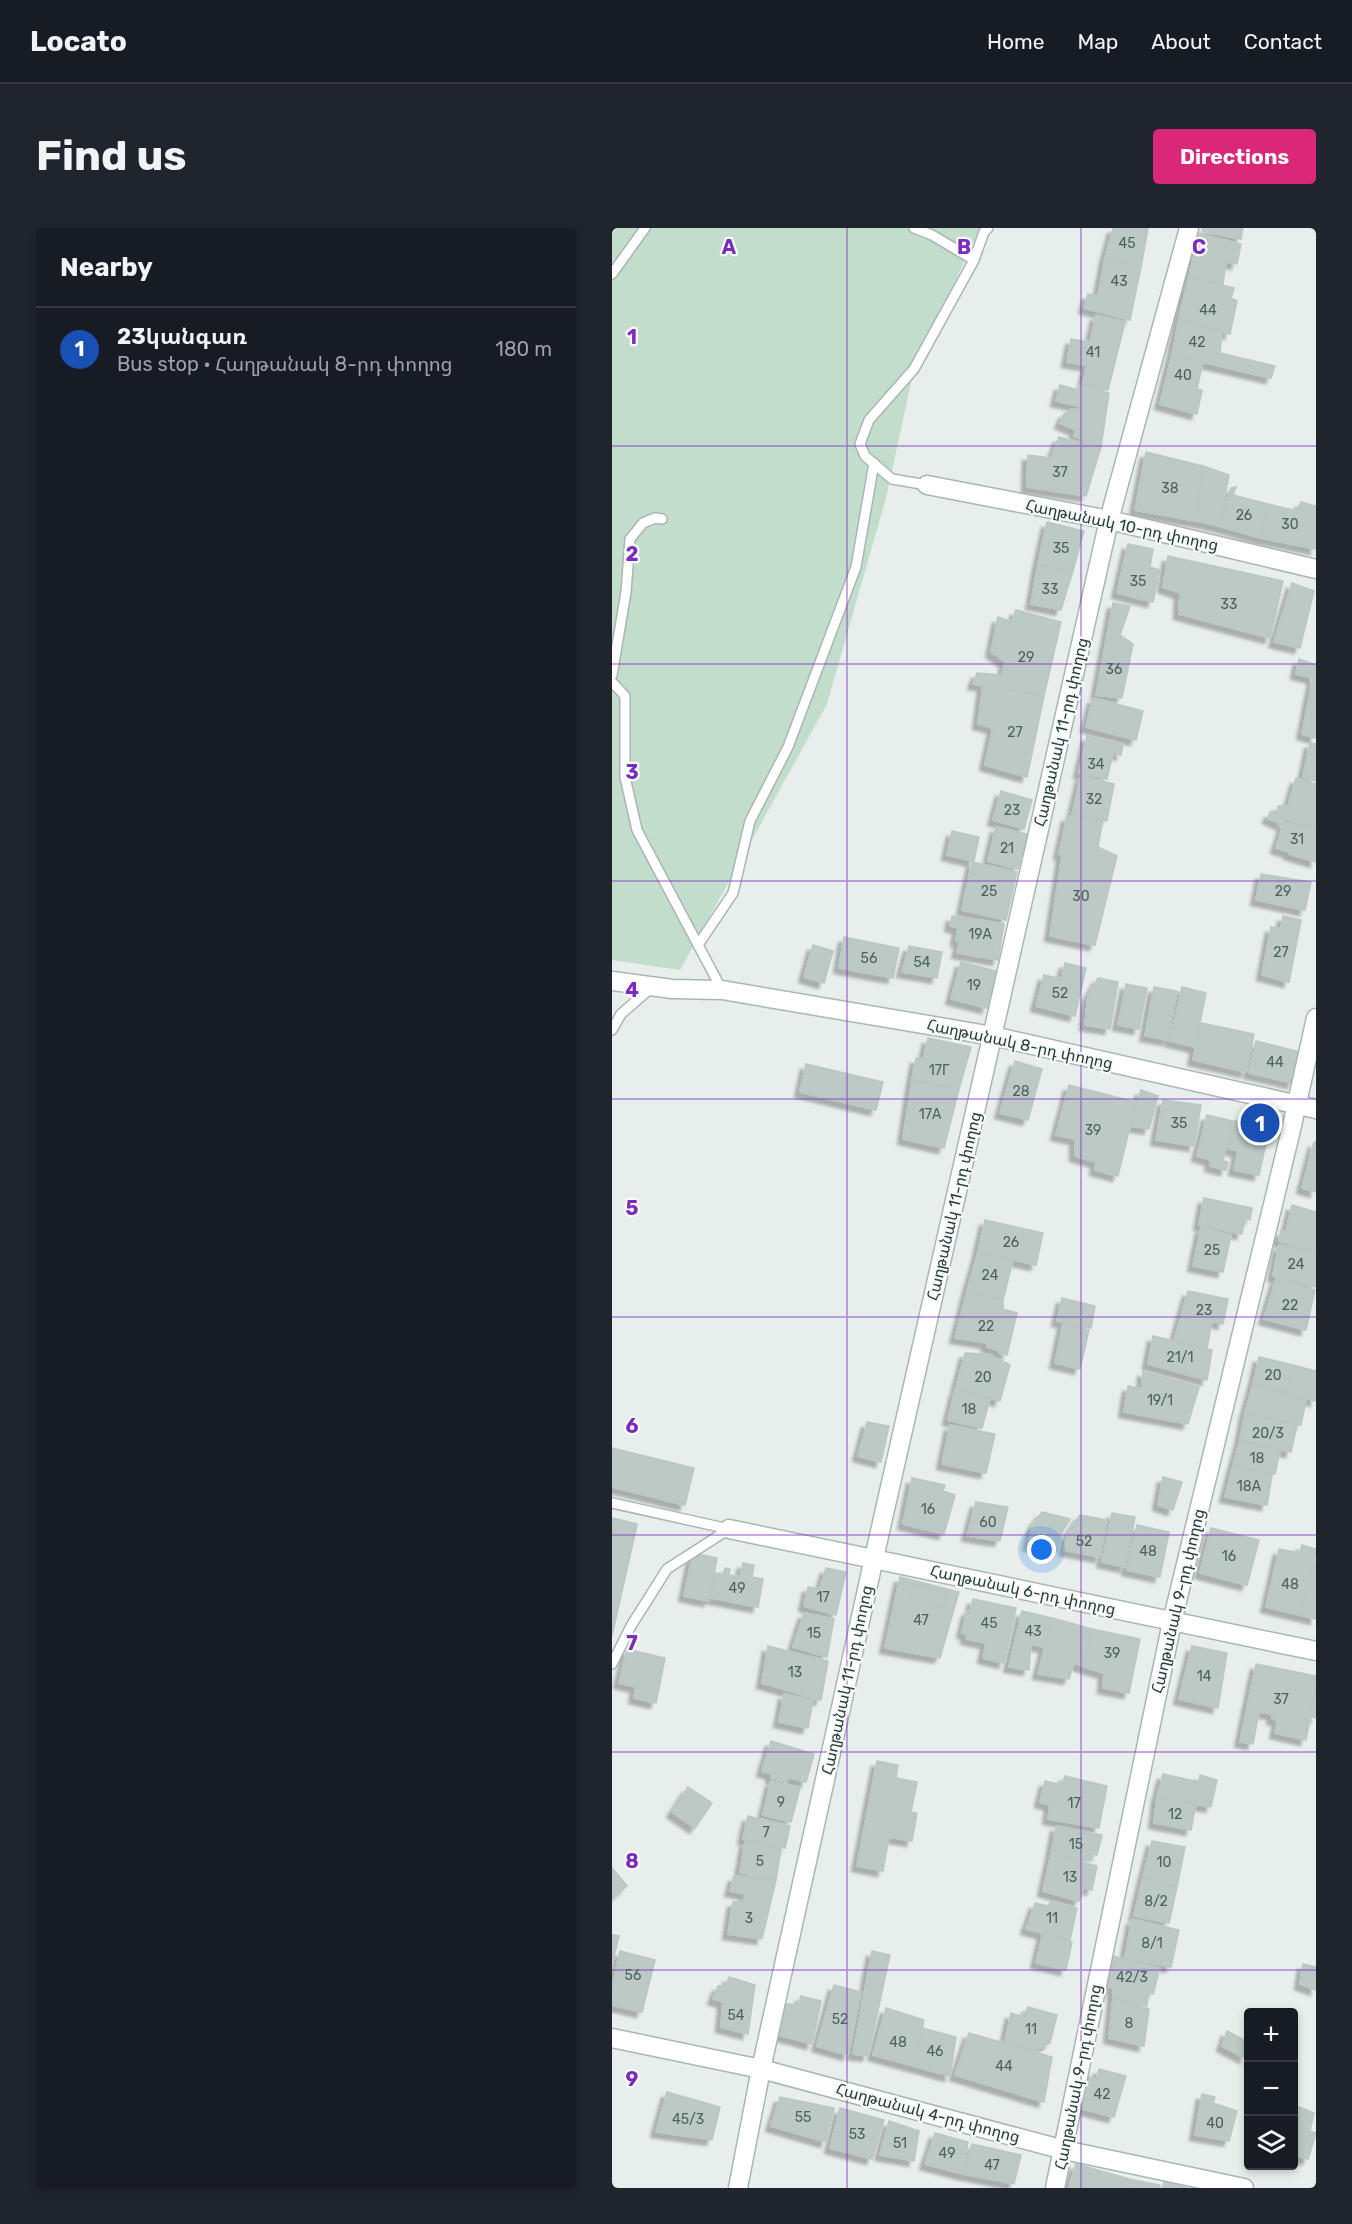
<!DOCTYPE html>
<html lang="en">
<head>
<meta charset="utf-8">
<style>
	body { margin:0; font-family:Rubik,"Noto Sans Armenian",sans-serif; background:#20242c; color:#f1f3f6 }
	.controls { position:absolute; right:18px; bottom:18px; display:grid; overflow:hidden; border-radius:6px; box-shadow:0 3px 9px #0003 }
	.controls button { width:54px; height:54px; display:grid; place-items:center; padding:0; border:0; border-bottom:2px solid #363941; background:#171b24; color:#f1f3f6; font:30px sans-serif }
	.you { position:absolute; left:430px; top:1322px; width:21px; height:21px; margin:-15px; border:4px solid #fff; border-radius:50%; background:#1a73e8; box-shadow:0 0 0 9px #1a73e833 }
	.badge { display:grid; place-items:center; width:39px; height:39px; border-radius:50%; background:#db2777; color:#fff; font-size:20px; font-weight:700 }
	.pin { position:absolute; translate:-50% -50%; border:3px solid #fff; box-shadow:0 2px 6px #0006 }
	.list { margin:0; padding:0; list-style:none }
	h2 { display:flex; justify-content:space-between; align-items:center; height:78px; margin:0; padding:0 24px; font-size:26px }
	h2 small { font-size:20px; font-weight:400; color:#9ea1a6 }
	.list li { display:grid; grid-template-columns:39px 1fr auto; gap:18px; align-items:center; box-sizing:border-box; height:84px; padding:0 24px; border-top:2px solid #363941 }
	.list b { display:block; font-size:22px; white-space:nowrap }
	.list p { margin:0; font-size:20px; white-space:nowrap; color:#9ea1a6 }
	.list em { font-size:20px; font-style:normal; color:#9ea1a6 }
	.icon { flex:none; width:33px; height:33px; fill:none; stroke:currentColor; stroke-width:2; stroke-linecap:round; stroke-linejoin:round }
	.map { position:relative; flex:none; width:704px; height:1960px; overflow:hidden; border-radius:6px }
	header { display:flex; align-items:center; gap:36px; box-sizing:border-box; height:84px; padding:0 30px; background:#171b24; border-bottom:2px solid #363941 }
	header strong { font-size:28px }
	nav { display:flex; gap:33px; margin-inline-start:auto; font-size:21px }
	.intro { display:flex; align-items:center; justify-content:space-between; box-sizing:border-box; height:144px; padding:0 36px }
	h1 { margin:0; font-size:42px }
	.button { padding:15px 27px; border-radius:6px; background:#db2777; color:#fff; font-size:21px; font-weight:700 }
	main { display:flex; gap:36px; padding:0 36px }
	aside { flex:1; background:#171b24; border-radius:6px; box-shadow:0 3px 9px #0003 }
	.map>svg:first-child { display:block }
	.green { fill:#c2ddcc }
	.building { fill:#bcc9c5; stroke:#bac7c3; stroke-width:1.5; filter:url(#shadow) }
	.lines { fill:none; stroke-linecap:round; stroke-linejoin:round }
	.lane-casing { stroke:#aab6b3; stroke-width:12 }
	.street-casing { stroke:#aab6b3; stroke-width:21 }
	.lane { stroke:#fff; stroke-width:9 }
	.street { stroke:#fff; stroke-width:18 }
	.grid { fill:none; stroke:#7b2cbf; stroke-width:1.5; stroke-opacity:0.55 }
	.labels { text-anchor:middle; dominant-baseline:central; stroke-width:4.5; stroke-linejoin:round; paint-order:stroke }
	.number-label { font-size:14px; fill:#4c625e }
	.street-label { font-size:16px; fill:#273f3b; stroke:#f7faf9 }
	.grid-label { font-size:20px; text-anchor:middle; font-weight:bold; fill:#7b2cbf; stroke:#f7faf9; stroke-width:4.5; stroke-linejoin:round; paint-order:stroke }
</style>
</head>
<body>
<header>
<strong>Locato</strong>
<nav><a>Home</a><a>Map</a><a>About</a><a>Contact</a></nav>
</header>
<div class="intro"><h1>Find us</h1><a class="button">Directions</a></div>
<main>
<aside>
<h2>Nearby<small></small></h2>
<ul class="list">
<li><span class="badge" style="background:#1a4fb4">1</span><div><b>23կանգառ</b><p>Bus stop · Հաղթանակ 8-րդ փողոց</p></div><em>180 m</em></li>
</ul>
</aside>
<div class="map">
<svg width="704" height="1960" viewBox="0 0 704 1960">
	<defs>
		<filter id="shadow"><feDropShadow dx="-5.5" dy="5.5" stdDeviation="1.5" flood-color="#0004"/></filter>
	</defs>
	<rect width="100%" height="100%" fill="#e7eeeb"/>
	<path class="green" d="M0 0H368L302 141 274 270 215 476 68 742 0 732Z"/>
	<g class="building">
		<path d="M501 0H536L529 39 493 30Z"/>
		<path d="M591 0H631L629 11 590 3Z"/>
		<path d="M587 6 629 16 625 36 614 34 611 56 577 49Z"/>
		<path d="M493 30 529 39 518 92 472 80 476 66 486 68Z"/>
		<path d="M577 49 622 60 619 70 625 73 618 106 567 91Z"/>
		<path d="M484 87 513 94 496 162 471 155 475 137 455 134 459 111 478 114Z"/>
		<path d="M567 91 610 104 608 125 663 138 659 150 560 127Z"/>
		<path d="M560 127 591 134 585 161 590 162 585 186 548 176Z"/>
		<path d="M448 157 466 162 468 157 497 165 489 219 462 208 464 202 448 195 452 186 460 181 467 182V178L444 173Z"/>
		<path d="M447 209 489 219 474 268 415 259 416 227 439 230Z"/>
		<path d="M534 224 591 238 584 293 523 282Z"/>
		<path d="M591 238 617 247 607 298 584 293Z"/>
		<path d="M624 259 621 267 656 276 649 310 607 298 619 260Z"/>
		<path d="M689 274 704 278V321L649 310 656 276 685 283Z"/>
		<path d="M435 294 472 303 460 346 426 336Z"/>
		<path d="M516 316 541 321 538 339 548 342 541 374 505 365Z"/>
		<path d="M556 328 671 353 658 410 567 386 568 365 551 359Z"/>
		<path d="M426 336 460 346 449 382 419 376Z"/>
		<path d="M680 355 702 363 688 420 662 414Z"/>
		<path d="M501 375 518 378 508 407 521 416 510 470 484 467Z"/>
		<path d="M404 382 449 394 432 468 361 456 365 445 390 447 393 434 379 424 386 389 400 394Z"/>
		<path d="M687 431 704 437V510L690 506 701 450 684 446Z"/>
		<path d="M371 457 432 468 415 549 373 537 381 500 366 496Z"/>
		<path d="M481 470 531 483 524 512 474 499Z"/>
		<path d="M475 508 511 516 509 527 501 525 495 551 467 545Z"/>
		<path d="M698 515 704 516V553L691 549Z"/>
		<path d="M469 548 502 556 495 593 460 587Z"/>
		<path d="M684 550 704 556V601L671 590V597L656 590 658 584 665 587 666 578H676Z"/>
		<path d="M389 563 420 572 412 601 381 592Z"/>
		<path d="M455 588 490 595 486 619 505 628 483 717 438 708 450 627 447 626Z"/>
		<path d="M672 594 704 601V634L677 626V624L664 620Z"/>
		<path d="M384 599 415 606 406 641 376 633Z"/>
		<path d="M340 603 367 609 362 633 335 627Z"/>
		<path d="M360 634 405 644 394 692 350 682Z"/>
		<path d="M649 646 699 654 693 682 644 672Z"/>
		<path d="M340 688 392 696 386 732 345 725 348 713H344L346 700 338 698Z"/>
		<path d="M671 688 689 692 677 754 650 747 659 699 669 701Z"/>
		<path d="M232 709 287 720 281 750 227 740Z"/>
		<path d="M201 717 221 723 212 755 192 749Z"/>
		<path d="M297 718 330 724 325 750 290 744Z"/>
		<path d="M349 734 384 743 375 780 339 771Z"/>
		<path d="M453 735 474 740 463 788 424 778 432 747 449 751Z"/>
		<path d="M486 750 506 754 498 801 473 797 476 768Z"/>
		<path d="M514 756 535 760 527 801 506 797Z"/>
		<path d="M542 759 565 763 556 812 533 808Z"/>
		<path d="M570 759 594 765 583 819 558 813Z"/>
		<path d="M589 795 642 806 634 844 581 832Z"/>
		<path d="M316 810 359 819 347 861 300 852 304 830 311 832Z"/>
		<path d="M644 813 688 824 681 855 637 845Z"/>
		<path d="M403 833 430 841 416 892 388 885Z"/>
		<path d="M194 836 271 854 264 882 188 864Z"/>
		<path d="M300 852 347 861 332 920 291 911Z"/>
		<path d="M457 857 524 874 506 948 483 942 484 934 463 928V911L444 907Z"/>
		<path d="M529 862 546 868 537 901 518 898Z"/>
		<path d="M551 872 589 877 582 918 544 912Z"/>
		<path d="M595 887 621 893 611 933 616 934 614 942 598 938 599 932 585 928Z"/>
		<path d="M623 893 657 902 647 947 622 942 626 923 617 921Z"/>
		<path d="M702 914H704V964L690 960Z"/>
		<path d="M592 970 640 980 638 992 633 990 630 1006 587 997Z"/>
		<path d="M680 977 704 984V1025L667 1013 669 1003 674 1004Z"/>
		<path d="M373 992 431 1005 424 1037 366 1024Z"/>
		<path d="M589 1000 619 1007 611 1044 581 1038Z"/>
		<path d="M667 1017 704 1025V1059L661 1048Z"/>
		<path d="M366 1024 401 1032 391 1072 355 1063Z"/>
		<path d="M664 1051 703 1062 694 1102 652 1091Z"/>
		<path d="M355 1063 391 1072V1081L405 1085 395 1127 387 1125 386 1122 375 1119V1115L343 1110Z"/>
		<path d="M576 1063 616 1071 611 1096 600 1093 595 1120 562 1113Z"/>
		<path d="M450 1070 483 1078 479 1100 445 1093Z"/>
		<path d="M451 1096 477 1102 468 1141 443 1135Z"/>
		<path d="M541 1108 600 1122 595 1152 536 1136Z"/>
		<path d="M353 1125 376 1126 398 1137 388 1173 344 1160Z"/>
		<path d="M647 1129 681 1137 675 1165 641 1156Z"/>
		<path d="M681 1137 704 1143V1173L675 1165Z"/>
		<path d="M531 1143 587 1159 576 1196 512 1184 516 1158 530 1161Z"/>
		<path d="M641 1156 694 1173 689 1197 633 1185Z"/>
		<path d="M343 1162 378 1171 370 1200 336 1192Z"/>
		<path d="M633 1185 685 1197 679 1224 628 1212Z"/>
		<path d="M255 1194 277 1198 269 1234 246 1228Z"/>
		<path d="M338 1197 383 1206 374 1245 330 1236Z"/>
		<path d="M628 1212 668 1223 663 1246 621 1237Z"/>
		<path d="M0 1220 82 1240 73 1277 0 1259Z"/>
		<path d="M621 1237 660 1247 655 1277 613 1269Z"/>
		<path d="M551 1249 570 1254 561 1282 546 1277Z"/>
		<path d="M300 1250 333 1257 331 1263 343 1267 332 1306 291 1296Z"/>
		<path d="M364 1274 396 1279 388 1313 355 1308Z"/>
		<path d="M430 1284 458 1291 450 1304 445 1324 416 1317 421 1296Z"/>
		<path d="M500 1285 523 1289 513 1339 490 1334Z"/>
		<path d="M468 1287 495 1292 488 1329 452 1322 456 1305Z"/>
		<path d="M0 1290 25 1296 0 1407Z"/>
		<path d="M0 1290 25 1296 0 1407Z"/>
		<path d="M525 1297 557 1304 548 1349 515 1342Z"/>
		<path d="M599 1300 647 1312 635 1357 588 1345Z"/>
		<path d="M690 1317 704 1321V1326L688 1387 654 1379 667 1321 688 1325Z"/>
		<path d="M81 1325 105 1330 97 1373 72 1368Z"/>
		<path d="M702 1333 704 1334V1391L688 1387Z"/>
		<path d="M131 1335 142 1337 140 1349 151 1351 146 1379 99 1370 103 1345 111 1347 113 1340 118 1341 117 1347 128 1349Z"/>
		<path d="M214 1340 234 1344 224 1387 192 1378 196 1359 208 1360Z"/>
		<path d="M288 1349 347 1364 328 1430 273 1420Z"/>
		<path d="M302 1356 334 1364 332 1379 298 1370Z"/>
		<path d="M361 1371 404 1380 392 1435 371 1430 374 1415 354 1411 355 1406 350 1405 355 1383 358 1384Z"/>
		<path d="M410 1383 440 1390 432 1419 419 1416 417 1442 397 1439Z"/>
		<path d="M192 1385 222 1391 215 1429 181 1419Z"/>
		<path d="M440 1390 480 1401 472 1439 462 1435 457 1451 426 1446Z"/>
		<path d="M480 1401 528 1411 517 1465 491 1460 492 1445 472 1439Z"/>
		<path d="M156 1418 216 1433 209 1472 150 1455Z"/>
		<path d="M580 1418 615 1425 606 1480 567 1471Z"/>
		<path d="M15 1421 53 1430 44 1475 22 1470 24 1459 7 1455Z"/>
		<path d="M644 1436 704 1448V1458L694 1512 663 1505 666 1492 660 1491 661 1486 647 1484 641 1516 628 1514Z"/>
		<path d="M704 1458V1490L698 1488Z"/>
		<path d="M172 1466 201 1472 196 1500 167 1494Z"/>
		<path d="M159 1513 202 1526 194 1554 176 1549 175 1554 159 1550 160 1546 150 1543Z"/>
		<path d="M265 1533 286 1537 284 1550 305 1554 299 1584 305 1585 300 1613 277 1609 271 1643 245 1638Z"/>
		<path d="M551 1546 587 1554 588 1547 605 1552 599 1579 545 1569Z"/>
		<path d="M453 1548 495 1558 487 1600 436 1591 438 1577 428 1574 433 1553 450 1557Z"/>
		<path d="M159 1553 188 1560 179 1594 151 1587Z"/>
		<path d="M76 1559 100 1575 83 1600 60 1584Z"/>
		<path d="M545 1569 584 1576 579 1602 542 1595Z"/>
		<path d="M136 1588 178 1598 173 1620 131 1611Z"/>
		<path d="M444 1598 490 1607 485 1627 479 1625 478 1633 439 1626Z"/>
		<path d="M540 1613 573 1619 565 1659 531 1649Z"/>
		<path d="M133 1614 169 1621 164 1652 128 1645Z"/>
		<path d="M439 1626 485 1638 480 1662 472 1659 467 1673 431 1663Z"/>
		<path d="M0 1640 15 1658 0 1671Z"/>
		<path d="M122 1648 164 1652 150 1711 116 1706 121 1674 131 1673 134 1666 118 1663Z"/>
		<path d="M531 1649 565 1659 557 1695 522 1688Z"/>
		<path d="M438 1673 465 1680 458 1712 414 1701 423 1675 437 1678Z"/>
		<path d="M520 1691 567 1702 559 1739 513 1729Z"/>
		<path d="M431 1705 460 1714 454 1742 424 1735Z"/>
		<path d="M0 1707 7 1708 0 1737Z"/>
		<path d="M8 1723 43 1732 30 1784 0 1777V1761Z"/>
		<path d="M260 1723 278 1727 256 1828 241 1826Z"/>
		<path d="M501 1728 548 1740 541 1766 536 1763 535 1778 501 1770V1760L492 1758Z"/>
		<path d="M691 1736 704 1739V1762L688 1756Z"/>
		<path d="M117 1749 143 1757 136 1806 109 1799 111 1774 101 1771 106 1758H114Z"/>
		<path d="M222 1757 249 1764 236 1827 205 1818Z"/>
		<path d="M189 1768 209 1773 200 1816 167 1807 174 1776 186 1777Z"/>
		<path d="M501 1770 537 1781 532 1818 497 1810Z"/>
		<path d="M416 1779 445 1787 438 1815 422 1823 393 1813 399 1785 411 1789Z"/>
		<path d="M274 1780 312 1792 302 1838 261 1827Z"/>
		<path d="M310 1800 344 1809 338 1848 302 1838Z"/>
		<path d="M615 1803 636 1814 633 1830 610 1818Z"/>
		<path d="M357 1805 440 1829 432 1874 343 1847Z"/>
		<path d="M487 1841 514 1848 502 1889 467 1880 475 1848 484 1852Z"/>
		<path d="M55 1864 108 1879 100 1912 44 1904Z"/>
		<path d="M590 1866 603 1869 601 1875 625 1883 617 1913 583 1907Z"/>
		<path d="M168 1869 222 1880 214 1914 159 1898Z"/>
		<path d="M682 1877 702 1885 698 1903 704 1905 696 1931 682 1927Z"/>
		<path d="M228 1880 272 1892 260 1931 218 1920Z"/>
		<path d="M277 1893 307 1903 302 1933 268 1927Z"/>
		<path d="M323 1905 356 1914 351 1946 313 1936Z"/>
		<path d="M360 1916 409 1927 402 1956 351 1946Z"/>
		<path d="M464 1936 521 1952 519 1960H457Z"/>
		<path d="M521 1952 548 1957 547 1960H520Z"/>
		<path d="M552 1954 576 1960H551Z"/>
	</g>
	<g class="lines">
		<g class="lane-casing">
			<g id="lane">
				<path d="M302 0 320 7 362 32"/>
				<path d="M0 46 33 0"/>
				<path d="M315 257 280 251 253 228 248 216 257 192 302 141 362 32 372 4 376 0"/>
				<path d="M0 447 14 364 18 311 31 295 43 290 50 291"/>
				<path d="M0 454 13 468V549L25 602 110 762"/>
				<path d="M86 717 121 665 138 593 176 519 244 339 262 235"/>
				<path d="M0 802 9 786 39 760"/>
				<path d="M0 1275 117 1301"/>
				<path d="M0 1436 19 1398 55 1341 117 1301"/>
			</g>
		</g>
		<g class="street-casing">
			<g id="street">
				<path d="M315 257 497 292 704 341"/>
				<path d="M0 753 60 761 110 762 381 808 704 881"/>
				<path d="M117 1301 704 1423"/>
				<path d="M0 1810 149 1841 452 1922 632 1960"/>
				<path d="M126 1960 149 1841 262 1330 497 292 577 0"/>
				<path d="M443 1960 560 1394 679 902 704 790"/>
			</g>
		</g>
		<use href="#lane" class="lane"/>
		<use href="#street" class="street"/>
	</g>
	<path class="grid" d="M235 0V1960M469 0V1960M0 218H704M0 436H704M0 653H704M0 871H704M0 1089H704M0 1307H704M0 1524H704M0 1742H704"/>
	<g class="labels">
		<g class="number-label">
			<text x="515" y="15">45</text>
			<text x="507" y="53">43</text>
			<text x="596" y="82">44</text>
			<text x="585" y="114">42</text>
			<text x="481" y="124">41</text>
			<text x="571" y="147">40</text>
			<text x="448" y="244">37</text>
			<text x="558" y="260">38</text>
			<text x="632" y="287">26</text>
			<text x="678" y="296">30</text>
			<text x="449" y="320">35</text>
			<text x="526" y="353">35</text>
			<text x="438" y="361">33</text>
			<text x="617" y="376">33</text>
			<text x="414" y="429">29</text>
			<text x="502" y="441">36</text>
			<text x="403" y="504">27</text>
			<text x="484" y="536">34</text>
			<text x="482" y="571">32</text>
			<text x="400" y="582">23</text>
			<text x="685" y="611">31</text>
			<text x="395" y="620">21</text>
			<text x="377" y="663">25</text>
			<text x="671" y="663">29</text>
			<text x="469" y="668">30</text>
			<text x="368" y="706">19А</text>
			<text x="669" y="724">27</text>
			<text x="257" y="730">56</text>
			<text x="310" y="734">54</text>
			<text x="362" y="757">19</text>
			<text x="448" y="765">52</text>
			<text x="663" y="834">44</text>
			<text x="327" y="842">17Г</text>
			<text x="409" y="863">28</text>
			<text x="318" y="886">17А</text>
			<text x="567" y="895">35</text>
			<text x="481" y="902">39</text>
			<text x="399" y="1014">26</text>
			<text x="600" y="1022">25</text>
			<text x="684" y="1036">24</text>
			<text x="378" y="1047">24</text>
			<text x="678" y="1077">22</text>
			<text x="592" y="1082">23</text>
			<text x="374" y="1098">22</text>
			<text x="568" y="1129">21/1</text>
			<text x="661" y="1147">20</text>
			<text x="371" y="1149">20</text>
			<text x="548" y="1172">19/1</text>
			<text x="357" y="1181">18</text>
			<text x="656" y="1205">20/3</text>
			<text x="645" y="1230">18</text>
			<text x="637" y="1258">18А</text>
			<text x="316" y="1281">16</text>
			<text x="376" y="1294">60</text>
			<text x="472" y="1313">52</text>
			<text x="536" y="1323">48</text>
			<text x="617" y="1328">16</text>
			<text x="678" y="1356">48</text>
			<text x="125" y="1360">49</text>
			<text x="211" y="1369">17</text>
			<text x="309" y="1392">47</text>
			<text x="377" y="1395">45</text>
			<text x="421" y="1403">43</text>
			<text x="202" y="1405">15</text>
			<text x="500" y="1425">39</text>
			<text x="183" y="1444">13</text>
			<text x="592" y="1448">14</text>
			<text x="669" y="1471">37</text>
			<text x="169" y="1574">9</text>
			<text x="462" y="1575">17</text>
			<text x="563" y="1586">12</text>
			<text x="154" y="1604">7</text>
			<text x="464" y="1616">15</text>
			<text x="148" y="1633">5</text>
			<text x="552" y="1634">10</text>
			<text x="458" y="1649">13</text>
			<text x="544" y="1673">8/2</text>
			<text x="137" y="1690">3</text>
			<text x="440" y="1690">11</text>
			<text x="540" y="1715">8/1</text>
			<text x="21" y="1747">56</text>
			<text x="520" y="1749">42/3</text>
			<text x="124" y="1787">54</text>
			<text x="228" y="1791">52</text>
			<text x="517" y="1795">8</text>
			<text x="419" y="1801">11</text>
			<text x="286" y="1814">48</text>
			<text x="323" y="1823">46</text>
			<text x="392" y="1838">44</text>
			<text x="490" y="1866">42</text>
			<text x="191" y="1889">55</text>
			<text x="76" y="1891">45/3</text>
			<text x="603" y="1895">40</text>
			<text x="245" y="1906">53</text>
			<text x="288" y="1915">51</text>
			<text x="335" y="1925">49</text>
			<text x="380" y="1937">47</text>
		</g>
		<g class="street-label">
			<text transform="translate(510 297) rotate(12)">Հաղթանակ 10-րդ փողոց</text>
			<text transform="translate(449 504) rotate(-77)">Հաղթանակ 11-րդ փողոց</text>
			<text transform="translate(408 816) rotate(12)">Հաղթանակ 8-րդ փողոց</text>
			<text transform="translate(342 978) rotate(-77)">Հաղթանակ 11-րդ փողոց</text>
			<text transform="translate(411 1362) rotate(12)">Հաղթանակ 6-րդ փողոց</text>
			<text transform="translate(566 1373) rotate(-77)">Հաղթանակ 9-րդ փողոց</text>
			<text transform="translate(235 1452) rotate(-78)">Հաղթանակ 11-րդ փողոց</text>
			<text transform="translate(466 1849) rotate(-79)">Հաղթանակ 9-րդ փողոց</text>
			<text transform="translate(316 1885) rotate(15)">Հաղթանակ 4-րդ փողոց</text>
		</g>
	</g>
	<g class="grid-label">
		<text x="117" y="26">A</text>
		<text x="352" y="26">B</text>
		<text x="587" y="26">C</text>
		<text x="20" y="116">1</text>
		<text x="20" y="333">2</text>
		<text x="20" y="551">3</text>
		<text x="20" y="769">4</text>
		<text x="20" y="987">5</text>
		<text x="20" y="1205">6</text>
		<text x="20" y="1422">7</text>
		<text x="20" y="1640">8</text>
		<text x="20" y="1858">9</text>
	</g>
</svg>
<div class="controls">
<button>+</button>
<button>−</button>
<button><svg class="icon" aria-label="layers" viewBox="0 0 24 24"><path d="M12 4l9 5-9 5-9-5zM3 14l9 5 9-5"/></svg></button>
</div>
<div class="you"></div>
<div class="pin badge" style="left:648px;top:895px;background:#1a4fb4">1</div>
</div>
</main>
</body>
</html>
